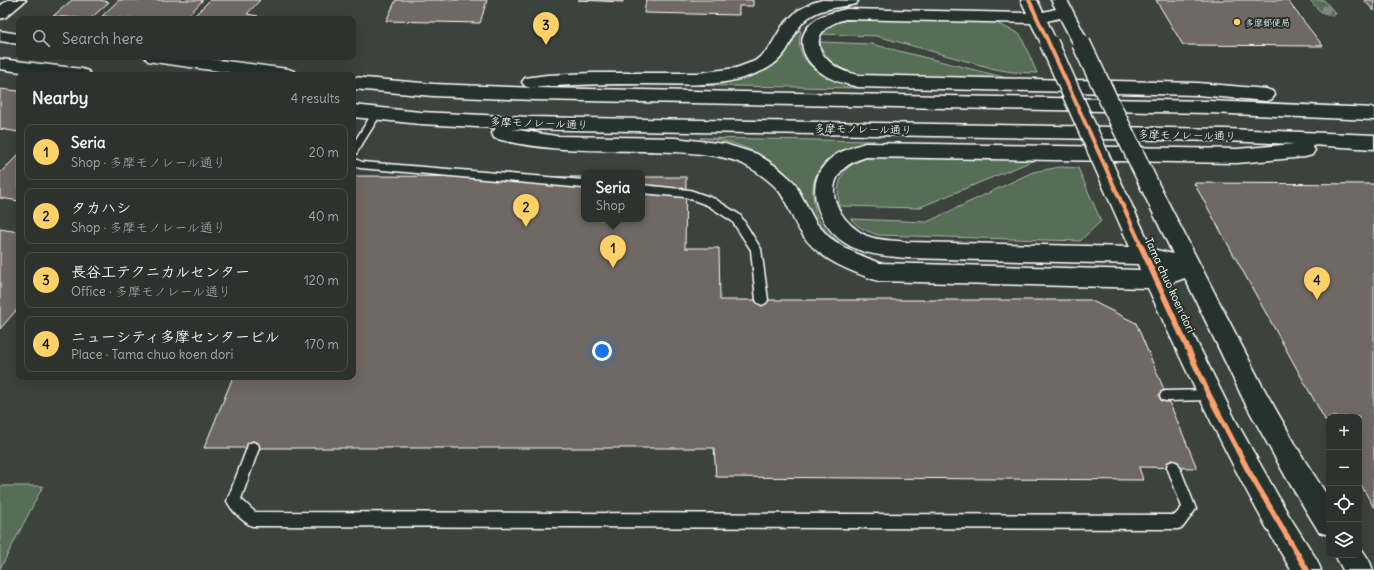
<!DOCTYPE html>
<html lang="en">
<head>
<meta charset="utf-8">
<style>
	body { margin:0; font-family:Delius,"Klee One",sans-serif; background:#353a36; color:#f1f3f6 }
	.controls { position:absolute; right:12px; bottom:12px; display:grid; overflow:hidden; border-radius:8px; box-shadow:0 4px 16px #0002 }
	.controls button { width:36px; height:36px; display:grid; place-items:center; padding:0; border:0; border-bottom:1px solid #484d4a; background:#2d322e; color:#f1f3f6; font:20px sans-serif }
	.you { position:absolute; left:602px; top:351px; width:14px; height:14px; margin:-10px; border:3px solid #fff; border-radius:50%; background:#1a73e8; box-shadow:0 0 0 6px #1a73e833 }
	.badge { display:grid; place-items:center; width:26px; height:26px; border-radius:50%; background:#ffd166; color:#111; font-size:13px; font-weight:700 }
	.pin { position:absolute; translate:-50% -33px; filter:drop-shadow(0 1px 2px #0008) }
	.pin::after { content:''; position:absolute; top:21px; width:14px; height:12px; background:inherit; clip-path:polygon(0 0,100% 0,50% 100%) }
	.popup { position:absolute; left:581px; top:170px; width:64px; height:52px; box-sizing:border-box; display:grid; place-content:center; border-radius:8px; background:#2d322e; filter:drop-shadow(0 1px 3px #0005); font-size:13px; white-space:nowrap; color:#a7aaaa }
	.popup b { font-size:15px; color:#f1f3f6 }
	.popup::after { content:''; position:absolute; left:50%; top:100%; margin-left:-8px; border:8px solid transparent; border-top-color:#2d322e }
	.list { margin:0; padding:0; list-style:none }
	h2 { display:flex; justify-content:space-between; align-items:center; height:52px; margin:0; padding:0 16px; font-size:17px }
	h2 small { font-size:13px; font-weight:400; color:#a7aaaa }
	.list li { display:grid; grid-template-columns:26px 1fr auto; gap:12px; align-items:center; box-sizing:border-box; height:56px; margin:0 8px 8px; padding:0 8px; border:1px solid #484d4a; border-radius:8px }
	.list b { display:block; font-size:15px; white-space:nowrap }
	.list p { margin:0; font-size:13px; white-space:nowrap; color:#a7aaaa }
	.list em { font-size:13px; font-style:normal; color:#a7aaaa }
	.icon { flex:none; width:22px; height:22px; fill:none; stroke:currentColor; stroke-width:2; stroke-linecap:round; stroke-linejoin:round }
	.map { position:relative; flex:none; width:1374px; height:570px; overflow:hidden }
	.search { position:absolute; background:#2d322e; box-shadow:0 4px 16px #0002; left:16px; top:16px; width:340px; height:44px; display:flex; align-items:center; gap:10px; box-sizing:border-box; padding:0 14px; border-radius:8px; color:#a7aaaa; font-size:15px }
	.panel { position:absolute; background:#2d322e; box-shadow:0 4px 16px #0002; left:16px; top:72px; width:340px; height:308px; border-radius:8px }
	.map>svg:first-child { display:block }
	.green { fill:#556e54; stroke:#aab6aa }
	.building { fill:#706762; stroke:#fff }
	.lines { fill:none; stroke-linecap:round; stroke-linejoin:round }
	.lane-casing { stroke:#fff; stroke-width:3 }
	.secondary-casing { stroke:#fff; stroke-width:3 }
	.lane { fill:#26332d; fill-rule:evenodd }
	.secondary { fill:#26332d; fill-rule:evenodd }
	.secondary-bridge-casing { stroke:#fff; stroke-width:21; stroke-linecap:butt }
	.secondary-bridge { stroke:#26332d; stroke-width:18 }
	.cycleway-far1-casing { stroke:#26332d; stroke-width:6 }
	.cycleway-casing { stroke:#26332d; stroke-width:8 }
	.cycleway-far1 { stroke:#fca06f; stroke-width:4 }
	.cycleway { stroke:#fca06f; stroke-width:5.5 }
	.tree { fill:#7d877d }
	.poi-dot { fill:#ffd166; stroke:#26332d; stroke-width:1.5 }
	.labels { text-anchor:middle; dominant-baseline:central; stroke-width:4; stroke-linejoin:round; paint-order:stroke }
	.far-poi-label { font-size:9px; fill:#fff; stroke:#26332d; text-anchor:start }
	.street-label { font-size:11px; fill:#fff; stroke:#26332d }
</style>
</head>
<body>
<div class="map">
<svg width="1374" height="570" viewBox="0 0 1374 570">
	<rect width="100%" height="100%" fill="#3c433d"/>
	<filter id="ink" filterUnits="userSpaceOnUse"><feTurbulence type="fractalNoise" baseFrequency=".025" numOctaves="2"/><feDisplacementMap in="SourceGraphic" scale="8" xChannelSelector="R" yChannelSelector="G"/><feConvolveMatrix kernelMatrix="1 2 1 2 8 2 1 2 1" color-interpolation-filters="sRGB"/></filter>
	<g filter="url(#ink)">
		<g class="green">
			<path d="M1310 0H1324L1336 14H1333L1334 16C1322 16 1318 9 1310 0Z"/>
			<path d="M863 19 994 22 1020 34 1037 73 1012 72 995 69 877 36 822 34C833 20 846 20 863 19Z"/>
			<path d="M797 30 801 31C791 66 831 81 858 88L672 85 721 81 748 75Z"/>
			<path d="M820 42 871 44 1011 79 859 75C841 70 824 61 820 42Z"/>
			<path d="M700 138 875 141C845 147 810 159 813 196 814 204 815 213 819 220 824 229 832 236 840 243 822 234 813 224 805 206 802 199 800 192 797 186 784 165 751 148 728 142 719 139 709 139 700 138Z"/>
			<path d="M876 155 1037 159 918 208 840 206C835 189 840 169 858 161 863 158 870 157 876 155Z"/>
			<path d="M1060 167 1078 168 1101 221 1080 241 878 235C867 231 858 228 851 219L927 222 1033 172Z"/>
			<path d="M0 486H43L0 569Z"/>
		</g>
		<g class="building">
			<path d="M72 0H99L109 2 90 19 53 16Z"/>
			<path d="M119 0H203L185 19H127L102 16Z"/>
			<path d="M210 0H260L247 14 258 16 255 19H191Z"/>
			<path d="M396 0H487L480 23 386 21Z"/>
			<path d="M578 0H623V2Z"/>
			<path d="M646 0H753V6H739V15L644 13Z"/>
			<path d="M1156 0H1287L1323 46 1183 45Z"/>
			<path d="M1364 0H1374V11Z"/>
			<path d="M0 89 19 91V132L0 129Z"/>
			<path d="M19 154V201L0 198V173Z"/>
			<path d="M353 176 584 177V219H642V177H686L685 248H719L720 300H1090L1136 323 1197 468 1139 467 1143 480 716 477 714 448H204L233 377H353Z"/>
			<path d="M1194 183 1374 184V508L1359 481V417H1329V427Z"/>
			<path d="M0 229 19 232V307L0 329Z"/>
		</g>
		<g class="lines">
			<g class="lane-casing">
				<g id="lane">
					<path d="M376 111 381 114 356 154 353 155V144L373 112Z"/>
					<path d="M353 158 362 162 584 180V188L360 168 353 165Z"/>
					<path d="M642 185 690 190 715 199 740 215 761 249 768 300 766 303 762 305 758 303 756 300 751 250 732 221 707 205 685 197 642 193Z"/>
					<path d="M1209 390 1213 391 1215 395 1213 399 1209 400 1166 401 1162 400 1160 396 1162 392 1166 391Z"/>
					<path d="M253 442 258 444 259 448 241 499 255 512 1175 515 1182 507 1167 467 1168 463 1173 461 1178 463 1196 509 1183 527 1178 529 252 526C243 522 231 510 227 501L247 448 248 444Z"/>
				</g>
			</g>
			<g class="secondary-casing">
				<g id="secondary">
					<path d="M8 0H26L6 17 0 19V6Z"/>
					<path d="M822 0 858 1 856 4C839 8 824 7 809 17 798 25 795 35 789 46 782 59 771 68 757 73 721 88 684 84 646 84 608 84 569 84 531 88L525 86 522 82 525 78 547 75 593 73H698L736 68 755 61 768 50 783 25 797 11 812 3Z"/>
					<path d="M1021 0H1037L1043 12 1056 9 1051 0H1067L1089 43 1087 47 1081 48 1075 47 1060 18 1047 21 1057 43 1055 47 1049 48 1043 47 1031 23 846 19C817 26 808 47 835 66 841 71 850 73 858 75L1198 83 1266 89 1272 91 1275 95 1272 99 1266 101 1198 95 858 87C846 84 833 81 823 74 802 60 792 36 817 19 825 13 836 12 846 9L1027 13Z"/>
					<path d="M0 31 19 34V44L0 41Z"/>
					<path d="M145 57H195L288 69 294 71 297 75H247L154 62 148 61Z"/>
					<path d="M0 59 82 69 88 71 91 75H41L0 69Z"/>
					<path d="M353 77 433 84 535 88 1209 101 1374 108V120L1209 113 535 100 433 96 353 89Z"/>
					<path d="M353 105 420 112 528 117 1225 129 1374 135V149L1311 145 1315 150 1312 155 1305 157 1237 163 866 157C857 160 846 164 840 173 823 196 845 226 867 236 879 241 894 240 907 242L1130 247 1102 184 1105 179 1112 177 1119 179 1122 184 1152 249 1173 254 1139 184 1142 179 1149 177 1156 179 1263 387 1305 461 1329 498V535L1319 532 1287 479 1245 403 1185 278 1168 284 1236 421 1288 514 1317 560 1321 570H1291C1237 479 1192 384 1148 288L878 281C850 271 819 260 802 234 792 221 789 204 779 191 771 181 755 170 743 164 718 152 673 152 645 151 594 150 544 152 494 138L492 133 496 128 420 124 353 117ZM512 129 1225 141 1294 144 1237 149 865 143C853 147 839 151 829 160 802 185 818 225 845 243 863 255 886 256 907 258L1138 264 1140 270 879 263 846 249 829 237 816 223 794 182 777 167 757 154 725 144 675 138 556 136Z"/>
					<path d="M1359 545 1369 560 1373 570H1343L1335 555H1359Z"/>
				</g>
			</g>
			<use href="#lane" class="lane"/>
			<use href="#secondary" class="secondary"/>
			<g class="secondary-bridge-casing">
				<g id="secondary-bridge">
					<path d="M1049 43 1112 184"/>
					<path d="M1081 43 1149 184"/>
				</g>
			</g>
			<use href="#secondary-bridge" class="secondary-bridge"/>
			<g class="cycleway-far1-casing">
				<path id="cycleway-far1" d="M1029 0 1141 245"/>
			</g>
			<g class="cycleway-casing">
				<path id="cycleway" d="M1140 244 1209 395 1248 470 1307 570"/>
			</g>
			<use href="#cycleway-far1" class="cycleway-far1"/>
			<use href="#cycleway" class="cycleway"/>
		</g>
		<circle class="tree" cx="1326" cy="10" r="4.5"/>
	</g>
	<circle class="poi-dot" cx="1237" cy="22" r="4"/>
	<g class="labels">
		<g class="far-poi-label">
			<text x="1245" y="22">多摩郵便局</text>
		</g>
		<g class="street-label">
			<text transform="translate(539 123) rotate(2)">多摩モノレール通り</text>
			<text transform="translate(863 129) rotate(1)">多摩モノレール通り</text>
			<text transform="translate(1187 135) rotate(1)">多摩モノレール通り</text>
			<text transform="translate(1170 285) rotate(65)">Tama chuo koen dori</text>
		</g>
	</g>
</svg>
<div class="controls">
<button>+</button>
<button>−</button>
<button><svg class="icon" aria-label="locate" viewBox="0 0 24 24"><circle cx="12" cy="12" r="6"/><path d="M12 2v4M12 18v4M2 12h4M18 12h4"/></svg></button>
<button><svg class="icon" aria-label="layers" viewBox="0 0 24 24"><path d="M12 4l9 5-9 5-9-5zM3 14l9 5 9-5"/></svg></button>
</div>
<div class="you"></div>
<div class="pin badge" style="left:613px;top:268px">1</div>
<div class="popup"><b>Seria</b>Shop</div>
<div class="pin badge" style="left:526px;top:227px">2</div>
<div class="pin badge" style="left:546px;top:45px">3</div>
<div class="pin badge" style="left:1317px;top:300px">4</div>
<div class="search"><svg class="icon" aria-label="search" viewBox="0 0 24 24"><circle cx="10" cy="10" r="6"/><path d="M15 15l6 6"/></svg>Search here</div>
<section class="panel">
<h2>Nearby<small>4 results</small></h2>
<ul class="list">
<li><span class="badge">1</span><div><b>Seria</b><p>Shop · 多摩モノレール通り</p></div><em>20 m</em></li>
<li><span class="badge">2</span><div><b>タカハシ</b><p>Shop · 多摩モノレール通り</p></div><em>40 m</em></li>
<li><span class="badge">3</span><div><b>長谷工テクニカルセンター</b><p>Office · 多摩モノレール通り</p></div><em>120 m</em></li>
<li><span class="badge">4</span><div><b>ニューシティ多摩センタービル</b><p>Place · Tama chuo koen dori</p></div><em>170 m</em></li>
</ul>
</section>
</div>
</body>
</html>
